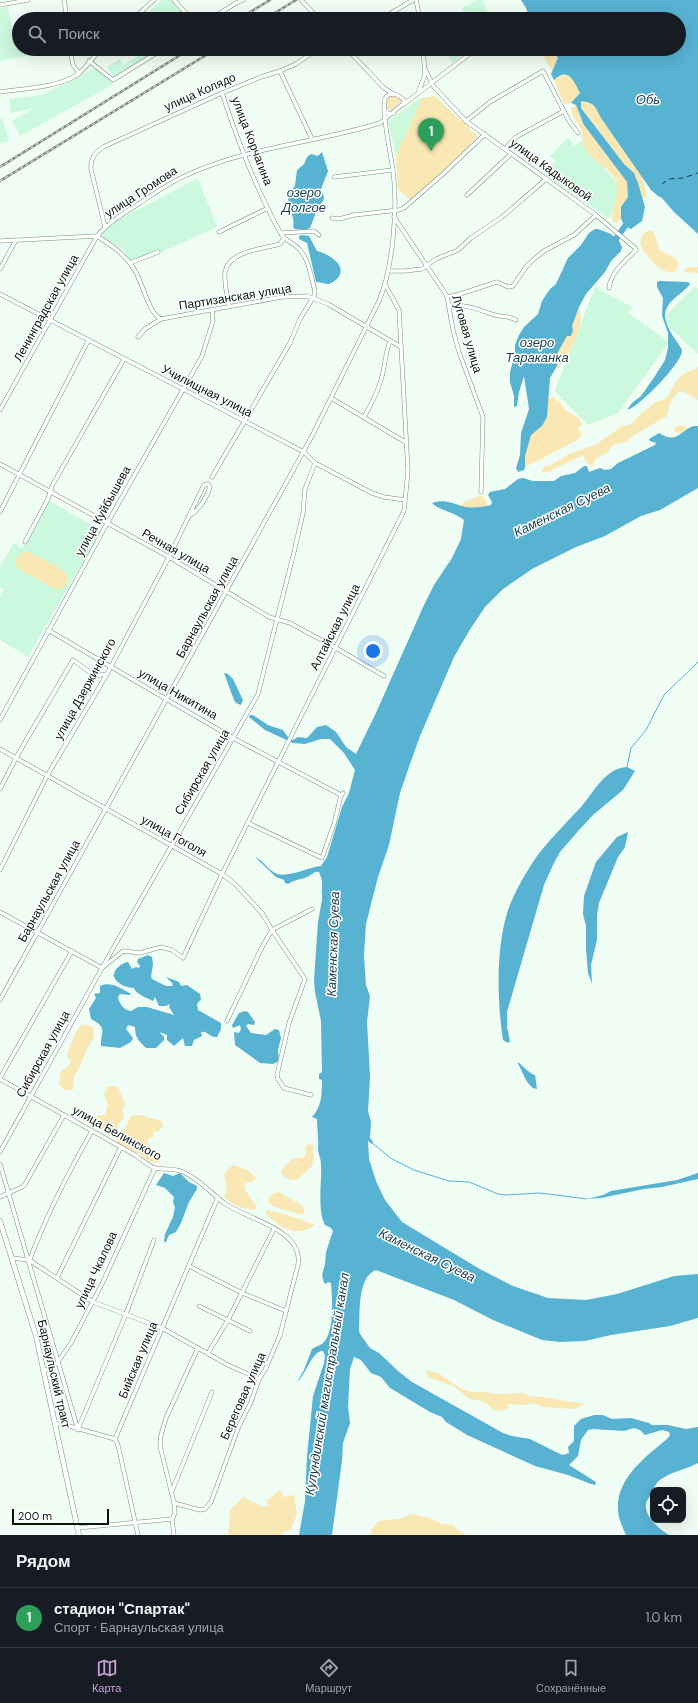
<!DOCTYPE html>
<html lang="ru">
<head>
<meta charset="utf-8">
<style>
	body { margin:0; font-family:"DM Sans",sans-serif; background:#242831; color:#f1f3f6 }
	.controls { position:absolute; right:12px; bottom:12px; display:grid; overflow:hidden; border-radius:8px; box-shadow:0 4px 16px #0002 }
	.controls button { width:36px; height:36px; display:grid; place-items:center; padding:0; border:0; border-bottom:1px solid #363941; background:#171b24; color:#f1f3f6; font:20px sans-serif }
	.scale { position:absolute; left:12px; bottom:10px; width:97px; box-sizing:border-box; padding-left:4px; border:2px solid #08150e; border-top:0; font-size:11px; line-height:14px; white-space:nowrap; color:#08150e; -webkit-text-stroke:3px #fff; paint-order:stroke }
	.you { position:absolute; left:373px; top:651px; width:14px; height:14px; margin:-10px; border:3px solid #fff; border-radius:50%; background:#1a73e8; box-shadow:0 0 0 6px #1a73e833 }
	.badge { display:grid; place-items:center; width:26px; height:26px; border-radius:50%; background:#c8a0d1; color:#fff; font-size:13px; font-weight:700 }
	.pin { position:absolute; translate:-50% -33px; filter:drop-shadow(0 1px 2px #0008) }
	.pin::after { content:''; position:absolute; top:21px; width:14px; height:12px; background:inherit; clip-path:polygon(0 0,100% 0,50% 100%) }
	.list { margin:0; padding:0; list-style:none }
	h2 { display:flex; justify-content:space-between; align-items:center; height:52px; margin:0; padding:0 16px; font-size:17px }
	h2 small { font-size:13px; font-weight:400; color:#9ea1a6 }
	.list li { display:grid; grid-template-columns:26px 1fr auto; gap:12px; align-items:center; box-sizing:border-box; height:60px; padding:0 16px; border-top:1px solid #363941 }
	.list b { display:block; font-size:15px; white-space:nowrap }
	.list p { margin:0; font-size:13px; white-space:nowrap; color:#9ea1a6 }
	.list em { font-size:13px; font-style:normal; color:#9ea1a6 }
	.icon { flex:none; width:22px; height:22px; fill:none; stroke:currentColor; stroke-width:2; stroke-linecap:round; stroke-linejoin:round }
	.map { position:relative; flex:none; width:698px; height:1535px; overflow:hidden }
	.search { position:absolute; background:#171b24; box-shadow:0 4px 16px #0002; left:12px; right:12px; top:12px; height:44px; display:flex; align-items:center; gap:10px; box-sizing:border-box; padding:0 14px; border-radius:22px; color:#9ea1a6; font-size:15px }
	.sheet { height:112px; background:#171b24 }
	nav { display:flex; justify-content:space-around; align-items:center; box-sizing:border-box; height:56px; border-top:1px solid #363941; background:#171b24; font-size:11px; color:#9ea1a6 }
	nav a { display:grid; justify-items:center; gap:2px }
	nav .on { color:#c8a0d1 }
	.map>svg:first-child { display:block }
	.built { fill:#ccf8dd }
	.green { fill:#f9e8b3 }
	.water { fill:#58b2d2 }
	.lines { fill:none; stroke-linecap:round; stroke-linejoin:round }
	.stream { stroke:#58b2d2; stroke-width:1 }
	.river { stroke:#58b2d2; stroke-width:6 }
	.ferry { stroke:#153e4b; stroke-width:1; stroke-dasharray:5 4; stroke-linecap:butt }
	.minor-casing { stroke:#6f917c; stroke-width:4.5 }
	.major-casing { stroke:#6f917c; stroke-width:5.5 }
	.minor { stroke:#fff; stroke-width:3.5 }
	.major { stroke:#fff; stroke-width:4.5 }
	.rail-casing { stroke:#7b8880; stroke-width:2.5 }
	.rail { stroke:#fff; stroke-width:1; stroke-dasharray:3; stroke-linecap:butt }
	.labels { text-anchor:middle; dominant-baseline:central; stroke-width:3; stroke-linejoin:round; paint-order:stroke }
	.street-label { font-size:12px; fill:#08150e; stroke:#fff }
	.water-label { font-size:13px; font-style:italic; fill:#153e4b; stroke:#fff }
</style>
</head>
<body>
<div class="map">
<svg width="698" height="1535" viewBox="0 0 698 1535">
	<rect width="100%" height="100%" fill="#effdf4"/>
	<g class="built">
		<path d="M162 0H181L176 5 188 19H179L174 12 166 19H156L152 14 149 16 147 13Z"/>
		<path d="M478 0H481L493 19H463V7Z"/>
		<path d="M8 7 13 33 19 32V49H24L26 56 0 61V8Z"/>
		<path d="M150 49H160L113 77 107 67 120 59 123 65Z"/>
		<path d="M445 49H470L452 63Z"/>
		<path d="M95 68 114 84 20 136 12 121 35 108 11 113 9 99 42 95Z"/>
		<path d="M422 98 409 129 396 156 388 122 418 99Z"/>
		<path d="M2 118 9 141 0 143V119Z"/>
		<path d="M568 138 575 146 582 141 590 156 598 161 617 183 618 196 614 210 608 218 544 174 556 161 550 156Z"/>
		<path d="M198 178 217 227 164 251 136 262 135 259 131 262 123 249 103 238 102 234 118 220Z"/>
		<path d="M595 287 632 307 628 313 669 342 618 413 588 425 555 391Z"/>
		<path d="M694 287 698 288V354L665 323 667 314Z"/>
		<path d="M49 501 101 530 28 657 0 640V596L4 589 0 587V566L14 543 22 548Z"/>
	</g>
	<g class="green">
		<path d="M541 49H551L558 58 557 64 552 70 547 63Z"/>
		<path d="M566 75 573 79 580 93 571 103 564 104 554 80 559 76Z"/>
		<path d="M389 96H394L401 99V102L391 110 387 109C386 105 386 99 389 96Z"/>
		<path d="M435 96 460 120 471 128 470 130 478 135 469 146 437 176V178L411 201 398 189 396 156 422 98Z"/>
		<path d="M581 101 591 103 596 106 601 118 642 175 646 193V199L641 196 638 183 634 173 624 164 581 107Z"/>
		<path d="M576 105 584 125 627 182 628 197 621 207V219L617 222H613C608 216 620 195 617 183 613 171 597 163 589 154 580 143 584 134 579 125 576 118 573 119 571 109Z"/>
		<path d="M647 231H653L660 250C667 255 685 258 676 271 661 277 646 256 640 244L642 235Z"/>
		<path d="M698 267V273L685 272 684 270 686 268Z"/>
		<path d="M579 307C586 325 569 357 556 370L558 352 567 336 571 335 573 330 572 326Z"/>
		<path d="M698 367V400L682 391C671 395 669 406 667 416L636 434 626 442 615 444 610 448 607 453 596 458 592 467 585 461 583 455 546 473 541 471 545 466 551 465 569 454 597 444 622 426 629 425 634 422 638 416 657 401 663 400 668 397C672 388 676 377 686 373 690 370 694 371 698 367Z"/>
		<path d="M552 397 560 402 565 410 579 418 582 424 580 427H577L581 432V436L576 441 525 467C524 459 527 440 532 434 536 429 542 427 545 421 548 414 548 406 548 399Z"/>
		<path d="M679 425 685 426 688 429 680 433 674 432V429Z"/>
		<path d="M480 496 484 497 488 506 472 508 459 505 471 499Z"/>
		<path d="M22 552H29L64 571 68 577 66 586 60 589H55L19 569 16 565V559Z"/>
		<path d="M82 1024 93 1027 94 1037 87 1049 78 1070 74 1076 73 1090H64L59 1084 61 1071 69 1066 71 1061 67 1056C69 1048 76 1029 82 1024Z"/>
		<path d="M108 1086 118 1087 125 1104 122 1110 124 1119 119 1123 117 1129C104 1135 86 1122 74 1115L73 1112 76 1110 95 1116 105 1115 108 1104 104 1095Z"/>
		<path d="M141 1115 161 1121 163 1126 159 1131 153 1132V1138H149L148 1141 149 1147 160 1160 159 1163 150 1162 138 1153 122 1146 117 1142 116 1136 125 1128 131 1116Z"/>
		<path d="M309 1144 313 1145 314 1156 312 1166 297 1180H290L281 1174V1171L293 1158H302L305 1156 306 1146Z"/>
		<path d="M233 1165 248 1170 256 1178 252 1182 246 1183 244 1186 248 1195 256 1205V1209C248 1212 228 1203 224 1196 228 1189 227 1182 224 1176L226 1171Z"/>
		<path d="M278 1192 302 1205 305 1211 303 1214H299L272 1206 268 1201C270 1195 272 1193 278 1192Z"/>
		<path d="M267 1210 288 1215 315 1225C311 1227 307 1230 301 1231 288 1233 274 1222 266 1214Z"/>
		<path d="M426 1370 438 1373 460 1388 471 1392H484L497 1394 523 1393 529 1396 542 1397 585 1404 574 1409 544 1407 531 1403 525 1405 508 1404 507 1409 500 1411 494 1410 485 1402 468 1398 455 1387 428 1377Z"/>
		<path d="M280 1490 284 1497 294 1495 297 1514 291 1529 282 1533 284 1535H228L230 1519 229 1511 243 1497 263 1507 269 1505 266 1501Z"/>
		<path d="M411 1514 429 1518 442 1524 454 1525 457 1530 467 1535H371V1530L379 1521 399 1519Z"/>
	</g>
	<g class="water">
		<path d="M521 0H698V234L674 212 662 198 658 196 651 190 601 118C595 106 595 103 581 101V108L624 164 634 173 638 183 645 207 642 221 631 229 625 226 621 219V207L628 197 627 182 584 125 576 105 571 103 580 93C574 82 569 66 554 80L551 74 558 58 551 49H679V19H530L526 8Z"/>
		<path d="M322 152 328 171 321 189C327 202 323 200 315 210V215L310 228 305 230 295 229 293 227C296 219 287 204 288 194L295 186 297 170 304 164 307 157 311 154 318 156Z"/>
		<path d="M595 229H598L611 234 619 241 622 247 621 251 611 261 605 272 586 294 579 307 572 326 573 330 571 336H567L558 352 557 366 550 378 547 417 542 426 531 435 525 456V467L524 470 518 472 516 468 520 455 521 433 529 409 524 376 519 392 517 406 514 407V396L510 382V372L515 354V345L519 335 524 327 538 314 542 301 550 289 556 284 568 258 581 245 589 233Z"/>
		<path d="M302 235 309 236 317 251C329 254 349 266 337 279 334 281 332 283 329 284 325 284 320 282 316 282L307 243 299 239V236Z"/>
		<path d="M659 281 688 282 690 284C683 294 670 298 666 310 662 320 672 335 678 343 679 346 682 348 682 351 682 363 637 409 627 410L632 403 641 396 655 376 665 360 668 348V333L662 316 663 298 657 287V282Z"/>
		<path d="M693 426H698V488L660 510 641 516 605 536 576 547 532 569 503 589 485 607 469 631 454 657 420 736 410 764 400 793 389 845 378 877 366 924 364 955 366 985 370 996 367 1022 370 1077 368 1111 371 1122 370 1138 373 1142 372 1144 368 1141 369 1159 376 1181 385 1200 402 1222 478 1268 513 1286 548 1298 586 1300 617 1294 674 1276 698 1274V1318L670 1326 611 1335 585 1341 560 1342 542 1340 493 1320 454 1300 376 1270C357 1277 360 1314 359 1331L360 1334 370 1348 379 1353 398 1371 412 1382 503 1433 512 1436 530 1439 560 1454 563 1455 569 1453 568 1447 574 1441V1426L581 1419 594 1415H603L612 1419 631 1418 649 1423 652 1425H668L686 1429 698 1427V1463C687 1469 674 1471 663 1478 656 1482 655 1486 652 1492 651 1496 647 1499 646 1503 644 1517 659 1529 669 1535H626C623 1528 619 1520 618 1512 615 1478 646 1457 668 1438L670 1435 669 1432 662 1430 645 1435 640 1430 634 1428 624 1431 593 1429 588 1430 581 1440 578 1456 569 1465 596 1482 595 1485 591 1484 568 1475 535 1466 467 1435 446 1422 442 1417 430 1412 390 1388 381 1377 371 1373 361 1360 354 1357 350 1369 348 1407 350 1423 343 1443 342 1461 332 1535H299L305 1501 307 1456 313 1396 324 1363 325 1356 323 1351C312 1350 306 1375 297 1382L304 1370 312 1349C316 1346 320 1346 323 1343 335 1333 332 1297 331 1283L328 1282 326 1284 324 1283 322 1275 325 1264 326 1252 333 1231 331 1228 325 1225C317 1210 322 1182 321 1164 321 1159 318 1153 318 1149 319 1139 317 1129 317 1119L312 1117C322 1107 322 1093 322 1080L319 1079V1074L322 1072 321 1021 315 992 314 980 318 922 322 900V880L319 872C314 871 312 875 307 877 300 880 295 879 288 884L285 883 284 880 276 877 255 857C263 860 267 869 275 873 285 879 309 867 321 866L327 857 342 807 349 793 355 770 344 753 330 739H321L305 744 293 743 265 730 249 717 250 715H253L268 725 283 730 290 740H293L298 737 307 738 317 727 326 725 336 732 346 747 356 754 375 715 424 605 434 585 452 558 461 539 464 520C455 512 440 511 432 503 444 499 451 503 462 506 471 509 482 507 491 505L492 502 488 495 490 492 505 489 518 479 523 478 533 481H554L561 476 575 473 584 466H587L589 472 600 468 605 470 611 469 618 463 655 445 656 443 650 441 649 439 659 433C677 444 679 432 693 426Z"/>
		<path d="M224 673 228 674 233 679 243 700 241 705 236 703 234 700Z"/>
		<path d="M627 767 635 771 623 790 594 814 579 830 560 852 553 865 544 885 507 1012V1027L510 1041 508 1043 503 1040C497 1001 496 951 507 913 514 892 527 870 540 852 553 836 567 822 581 807 594 792 605 768 627 767Z"/>
		<path d="M628 832 625 847 618 857 599 903 597 915V940L591 965 592 984 588 973 586 949V926L583 914 584 896 596 862 617 837Z"/>
		<path d="M148 955 152 957 153 965 151 976 152 979 166 986H172L173 984 166 977 179 982 181 986 187 985 200 994 201 999 197 1004 198 1010 221 1023V1029L217 1037C210 1038 207 1030 201 1032L202 1036 194 1040 192 1046H185L183 1038 174 1046 167 1040V1035L159 1032 164 1037V1040L156 1048H146C139 1041 135 1038 135 1027L128 1025 126 1029 133 1038 131 1042 120 1048 101 1046C100 1033 109 1028 91 1019L89 1009 96 998 94 994 100 993V986C110 981 121 988 131 994L130 995 120 994 118 997C119 1004 124 1010 131 1011L138 1007H147L174 1015 169 1007 170 1004 166 1006H159L155 997 153 1001C147 998 136 994 134 988 127 988 117 984 114 977 112 970 123 962 128 962L132 969 136 967 139 968 140 966 137 962 138 959Z"/>
		<path d="M245 1011 248 1012 255 1022 254 1025 248 1024 246 1026 251 1033 266 1035 275 1029 279 1030 281 1038 278 1050 279 1061 273 1064 260 1063 235 1045 234 1032 239 1033 241 1029 240 1025 233 1028 232 1025 239 1013Z"/>
		<path d="M517 1062C523 1065 528 1073 535 1075L537 1089 533 1088C524 1081 523 1071 517 1062Z"/>
		<path d="M164 1173 173 1176 180 1173 189 1182 197 1186V1189L189 1202 181 1223 176 1232 169 1235 166 1242H164L165 1234 173 1217 175 1207 173 1202 174 1197 165 1188 156 1185Z"/>
		<path d="M698 1173V1179L662 1187 644 1189 601 1198 587 1199 603 1195 611 1191 677 1180Z"/>
	</g>
	<g class="lines">
		<g class="stream">
			<path d="M627 767 631 748 646 730 664 695 698 662"/>
			<path d="M372 1143 392 1159 414 1170 449 1181 469 1182 498 1194 505 1195 540 1193 587 1199"/>
		</g>
		<path class="river" d="M616 239 625 226"/>
		<path class="ferry" d="M662 184 669 179 683 178 698 173"/>
		<g class="minor-casing">
			<g id="minor">
				<path d="M64 0 67 19"/>
				<path d="M174 0 191 19"/>
				<path d="M301 0 319 19"/>
				<path d="M416 0 420 19"/>
				<path d="M0 5 28 0"/>
				<path d="M133 19 154 0"/>
				<path d="M211 19 236 3 243 0"/>
				<path d="M381 19 413 0"/>
				<path d="M70 49 73 65 79 73"/>
				<path d="M347 49 384 88 392 93"/>
				<path d="M89 61 113 80 163 49"/>
				<path d="M425 69 434 87 466 121 596 215 635 248 636 250C625 261 611 272 609 288"/>
				<path d="M280 71 312 139"/>
				<path d="M419 90 425 75 423 49"/>
				<path d="M0 92C21 89 61 87 78 74 87 67 93 57 101 49"/>
				<path d="M404 104 476 49"/>
				<path d="M466 121 490 102 543 71 569 121 578 133"/>
				<path d="M505 149 516 137 564 111"/>
				<path d="M334 177 393 170"/>
				<path d="M467 195 511 154"/>
				<path d="M394 217 447 296 453 330 459 352 483 417 481 492"/>
				<path d="M332 218 339 219 354 215 399 210 404 208 443 174 485 134"/>
				<path d="M105 227 91 169C90 159 95 153 103 147L222 93 261 77 280 71 296 64 318 49"/>
				<path d="M219 232 268 208"/>
				<path d="M281 233 314 231 319 235"/>
				<path d="M97 236C111 245 123 253 132 266 143 280 147 312 161 319"/>
				<path d="M0 241 97 236"/>
				<path d="M130 263 158 252"/>
				<path d="M0 269 16 240"/>
				<path d="M388 271H405L422 269 436 259 458 250 471 238 502 217 545 180"/>
				<path d="M0 294 304 452 315 463 372 493 384 497 405 500"/>
				<path d="M447 297 460 294 497 282 508 287 513 286 526 267 534 259 544 251 574 235 596 215"/>
				<path d="M449 305C466 304 479 310 495 315 503 317 509 316 516 320"/>
				<path d="M229 306C227 296 224 283 225 272 229 251 262 249 280 244L284 238"/>
				<path d="M138 337 145 329 161 319 282 297 307 296 328 304 401 347"/>
				<path d="M331 398 407 443"/>
				<path d="M0 410 97 236C109 222 124 213 140 203 155 193 170 182 187 175 247 147 316 143 380 123L404 103V100C392 89 381 94 385 111L389 114 394 113"/>
				<path d="M364 417C371 405 377 394 381 380 385 367 385 354 390 341"/>
				<path d="M0 464 169 557 269 617 290 623 336 648 384 676"/>
				<path d="M212 477 290 343 300 319 314 296 315 291C311 277 309 259 299 249 294 243 284 240 281 234 256 189 238 142 222 93"/>
				<path d="M0 512 88 341"/>
				<path d="M25 542 48 499 52 486 124 359"/>
				<path d="M48 630 233 738 341 795"/>
				<path d="M0 720 104 529 202 356 213 321 212 309"/>
				<path d="M0 749 222 874 235 884 262 913 272 930 305 979 289 1023 277 1075 278 1079 284 1088 311 1095"/>
				<path d="M0 789 17 756 73 660 95 676 107 674"/>
				<path d="M248 823 322 858 334 824 341 795 343 793"/>
				<path d="M0 870 47 776 107 674 169 557 204 485 208 484 210 487C206 500 199 510 188 517"/>
				<path d="M0 912 102 968 123 951 140 953 161 947 172 950 183 958 222 874 404 511 408 471 399 310 386 286"/>
				<path d="M0 1000 312 436 379 301C393 268 398 207 393 171 390 150 385 129 384 108"/>
				<path d="M227 1021 262 947 272 930 312 909"/>
				<path d="M0 1078 72 951"/>
				<path d="M0 1079 135 1155C141 1159 149 1167 156 1168 165 1170 174 1168 183 1172 199 1179 210 1192 224 1203 246 1219 304 1229 298 1265L280 1335 265 1370 259 1379 251 1402 239 1426 211 1502 205 1509 200 1510 174 1503"/>
				<path d="M0 1152 102 968 258 694 294 552 303 513 305 489 315 463"/>
				<path d="M0 1164 78 1430"/>
				<path d="M0 1197 22 1187 25 1184 64 1115"/>
				<path d="M12 1258 29 1260 93 1302 162 1328 228 1365 259 1379"/>
				<path d="M30 1259C47 1214 68 1173 92 1131"/>
				<path d="M189 1266 242 1293 286 1311"/>
				<path d="M57 1278 121 1147"/>
				<path d="M199 1306 250 1331"/>
				<path d="M208 1353 228 1320 274 1229"/>
				<path d="M43 1371 51 1368 57 1363 71 1343 102 1284 155 1168"/>
				<path d="M55 1424H62L115 1439"/>
				<path d="M78 1429 126 1314 154 1240"/>
				<path d="M172 1491 212 1392"/>
				<path d="M77 1528 172 1519"/>
				<path d="M138 1535 118 1445 115 1439 218 1197"/>
				<path d="M174 1535 172 1519 175 1513 174 1503 160 1446 161 1435 166 1418 198 1348"/>
			</g>
		</g>
		<g class="major-casing">
			<path id="major" d="M0 1221 36 1336 79 1535"/>
		</g>
		<use href="#minor" class="minor"/>
		<use href="#major" class="major"/>
		<g class="rail-casing">
			<g id="rail">
				<path d="M239 19 270 0"/>
				<path d="M265 19 296 0"/>
				<path d="M0 167 190 49"/>
				<path d="M0 181 216 49"/>
			</g>
		</g>
		<use href="#rail" class="rail"/>
	</g>
	<g class="labels">
		<g class="street-label">
			<text transform="translate(200 92) rotate(-24)">улица Колядо</text>
			<text transform="translate(252 141) rotate(69)">улица Корчагина</text>
			<text transform="translate(551 170) rotate(36)">улица Кадыковой</text>
			<text transform="translate(141 192) rotate(-33)">улица Громова</text>
			<text transform="translate(235 297) rotate(-9)">Партизанская улица</text>
			<text transform="translate(46 308) rotate(-61)">Ленинградская улица</text>
			<text transform="translate(467 334) rotate(74)">Луговая улица</text>
			<text transform="translate(207 391) rotate(27)">Училищная улица</text>
			<text transform="translate(103 511) rotate(-61)">улица Куйбышева</text>
			<text transform="translate(176 551) rotate(30)">Речная улица</text>
			<text transform="translate(207 607) rotate(-61)">Барнаульская улица</text>
			<text transform="translate(335 627) rotate(-63)">Алтайская улица</text>
			<text transform="translate(85 689) rotate(-61)">улица Дзержинского</text>
			<text transform="translate(178 694) rotate(30)">улица Никитина</text>
			<text transform="translate(202 772) rotate(-60)">Сибирская улица</text>
			<text transform="translate(174 836) rotate(29)">улица Гоголя</text>
			<text transform="translate(49 891) rotate(-61)">Барнаульская улица</text>
			<text transform="translate(43 1054) rotate(-61)">Сибирская улица</text>
			<text transform="translate(117 1133) rotate(29)">улица Белинского</text>
			<text transform="translate(96 1270) rotate(-65)">улица Чкалова</text>
			<text transform="translate(138 1360) rotate(-67)">Бийская улица</text>
			<text transform="translate(54 1374) rotate(77)">Барнаульский тракт</text>
			<text transform="translate(243 1396) rotate(-66)">Береговая улица</text>
		</g>
		<g class="water-label">
			<text x="648" y="99">Обь</text>
			<text x="304" y="192">озеро<tspan x="304" dy="15">Долгое</tspan></text>
			<text x="537" y="342">озеро<tspan x="537" dy="15">Тараканка</tspan></text>
			<text transform="translate(562 510) rotate(-26)">Каменская Суева</text>
			<text transform="translate(333 944) rotate(-88)">Каменская Суева</text>
			<text transform="translate(427 1255) rotate(26)">Каменская Суева</text>
			<text transform="translate(327 1384) rotate(-81)">Кулундинский магистральный канал</text>
		</g>
	</g>
</svg>
<div class="controls">
<button><svg class="icon" aria-label="locate" viewBox="0 0 24 24"><circle cx="12" cy="12" r="6"/><path d="M12 2v4M12 18v4M2 12h4M18 12h4"/></svg></button>
</div>
<div class="scale">200 m</div>
<div class="you"></div>
<div class="pin badge" style="left:431px;top:151px;background:#2e9e5b">1</div>
<div class="search"><svg class="icon" aria-label="search" viewBox="0 0 24 24"><circle cx="10" cy="10" r="6"/><path d="M15 15l6 6"/></svg>Поиск</div>
</div>
<section class="sheet">
<h2>Рядом<small></small></h2>
<ul class="list">
<li><span class="badge" style="background:#2e9e5b">1</span><div><b>стадион &quot;Спартак&quot;</b><p>Спорт · Барнаульская улица</p></div><em>1.0 km</em></li>
</ul>
</section>
<nav>
<a class="on"><svg class="icon" aria-label="map" viewBox="0 0 24 24"><path d="M3 6l6-2 6 2 6-2v14l-6 2-6-2-6 2zM9 4v14M15 6v14"/></svg>Карта</a>
<a><svg class="icon" aria-label="directions" viewBox="0 0 24 24"><path d="M12 3l9 9-9 9-9-9zM9 14v-3h6M13 9l2 2-2 2"/></svg>Маршрут</a>
<a><svg class="icon" aria-label="saved" viewBox="0 0 24 24"><path d="M7 4h10v16l-5-4-5 4z"/></svg>Сохранённые</a>
</nav>
</body>
</html>
